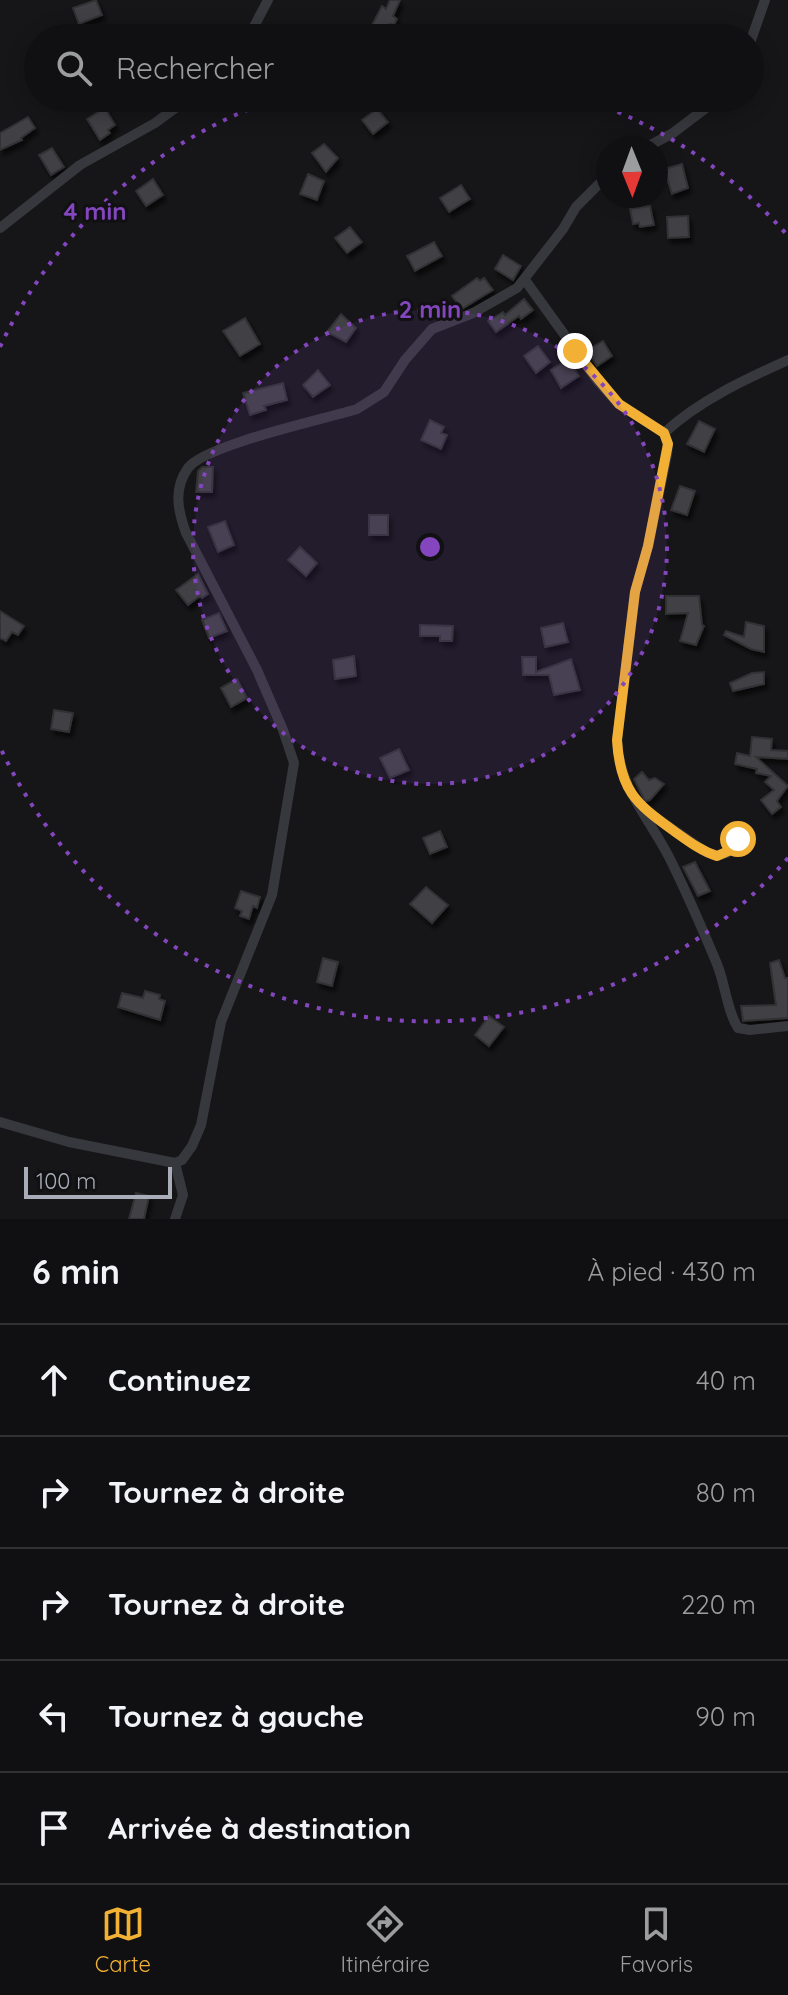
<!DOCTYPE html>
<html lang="fr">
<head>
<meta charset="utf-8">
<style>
	body { margin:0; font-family:Quicksand,sans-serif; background:#19191b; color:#f1f3f6 }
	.compass { position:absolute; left:596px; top:136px; width:72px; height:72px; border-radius:50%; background:#101012; box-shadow:0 4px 20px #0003; rotate:179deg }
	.scale { position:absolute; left:24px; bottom:20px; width:148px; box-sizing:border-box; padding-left:8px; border:4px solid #a8adb8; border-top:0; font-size:22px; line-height:28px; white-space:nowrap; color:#a8adb8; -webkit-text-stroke:6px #111113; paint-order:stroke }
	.stop { position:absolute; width:24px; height:24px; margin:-18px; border:6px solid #f2b134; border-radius:50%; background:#fff }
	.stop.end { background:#f2b134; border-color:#fff; box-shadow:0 2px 8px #0008 }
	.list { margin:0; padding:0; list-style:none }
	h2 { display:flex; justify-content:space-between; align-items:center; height:104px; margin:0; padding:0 32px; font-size:34px }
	h2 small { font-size:26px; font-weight:400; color:#9c9d9f }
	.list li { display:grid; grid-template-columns:52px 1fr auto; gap:24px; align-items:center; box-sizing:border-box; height:112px; padding:0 32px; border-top:2px solid #303032 }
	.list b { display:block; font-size:30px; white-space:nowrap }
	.list em { font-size:26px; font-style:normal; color:#9c9d9f }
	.icon { flex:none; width:44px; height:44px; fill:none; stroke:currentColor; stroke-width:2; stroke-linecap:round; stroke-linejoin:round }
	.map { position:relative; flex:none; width:788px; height:1219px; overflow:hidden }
	.search { position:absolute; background:#101012; box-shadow:0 4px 20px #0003; left:24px; right:24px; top:24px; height:88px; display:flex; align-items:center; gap:20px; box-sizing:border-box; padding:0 28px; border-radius:44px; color:#9c9d9f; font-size:30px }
	.sheet { height:664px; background:#101012 }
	nav { display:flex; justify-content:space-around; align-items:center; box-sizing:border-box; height:112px; border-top:2px solid #303032; background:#101012; font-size:22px; color:#9c9d9f }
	nav a { display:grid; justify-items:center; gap:4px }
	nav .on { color:#f2b134 }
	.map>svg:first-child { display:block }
	.building { fill:#404145; stroke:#303034; stroke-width:2; filter:url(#shadow) }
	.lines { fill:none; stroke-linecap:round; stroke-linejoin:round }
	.street { stroke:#37383d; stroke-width:10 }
	.route { stroke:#f2b134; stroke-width:10 }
	.ring { fill:none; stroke:#8446be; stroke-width:4; stroke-dasharray:4 8 }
	.centre { fill:#8446be; stroke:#111113; stroke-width:4 }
	.ring-label { font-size:24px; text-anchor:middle; font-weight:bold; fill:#8446be; stroke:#111113; stroke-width:6; stroke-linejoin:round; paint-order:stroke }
</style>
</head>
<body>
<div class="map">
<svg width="788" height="1219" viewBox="0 0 788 1219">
	<defs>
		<filter id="shadow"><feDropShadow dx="3" dy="5" stdDeviation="2" flood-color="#0009"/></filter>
	</defs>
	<rect width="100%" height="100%" fill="#161618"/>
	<g class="building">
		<path d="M96 0 102 15 79 24 73 8Z"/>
		<path d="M390 0H400L393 16 397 19 394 25 390 24 386 35 371 27 382 6 386 9Z"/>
		<path d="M105 108 115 125 108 130 110 133 100 140 87 119Z"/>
		<path d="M377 109 388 122 373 134 362 120Z"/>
		<path d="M28 117 35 128 21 138 22 140 0 150V133Z"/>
		<path d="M324 144 338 158 326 172 312 153Z"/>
		<path d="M52 148 64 167 51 175 39 155Z"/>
		<path d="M682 164 688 188 672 194 664 169Z"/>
		<path d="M308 174 324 181 317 200 300 194Z"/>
		<path d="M153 179 163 195 146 206 136 191Z"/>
		<path d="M461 185 470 199 449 212 440 198Z"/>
		<path d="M650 206 654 225 640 227 639 223 633 224 630 209Z"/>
		<path d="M688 216 689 237 668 238 667 217Z"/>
		<path d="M350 227 362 242 347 253 335 238Z"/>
		<path d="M434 242 442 256 415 271 407 256Z"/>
		<path d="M503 255 521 266 513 280 495 269Z"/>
		<path d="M477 278 480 281 484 278 493 290 462 309 452 296Z"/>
		<path d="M524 299 533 310 521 319 519 316 496 332 488 321 503 312 505 315Z"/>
		<path d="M341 314 356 328 346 342 327 332Z"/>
		<path d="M245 318 260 344 240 356 223 331Z"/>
		<path d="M603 341 612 356 597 366 587 350Z"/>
		<path d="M538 346 550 362 536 373 524 356Z"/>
		<path d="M568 359 579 376 561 388 551 370Z"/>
		<path d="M318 370 330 385 313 397 303 385Z"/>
		<path d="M283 383 287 400 264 406 266 410 250 415 243 393Z"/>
		<path d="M430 420 444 427 441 433 447 435 441 449 421 440Z"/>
		<path d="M699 421 715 429 704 452 687 444Z"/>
		<path d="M202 467H213L212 492H196L198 471Z"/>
		<path d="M680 486 695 491 687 515 671 510Z"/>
		<rect x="369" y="515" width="19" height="20"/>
		<path d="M225 521 234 545 218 552 208 527Z"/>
		<path d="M300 547 317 563 306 576 288 560Z"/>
		<path d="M198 574 208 594 202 598 200 596 188 605 176 590Z"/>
		<path d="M666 596H699L702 625 704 626 696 645 680 641 688 613 666 614Z"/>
		<path d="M0 611 24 626 18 635 12 632 6 641 0 638Z"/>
		<path d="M219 613 227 631 209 638 202 620Z"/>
		<path d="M746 622 764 626V652L751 649 724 635 726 631 744 637Z"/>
		<path d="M563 623 568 642 545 647 541 628Z"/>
		<path d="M420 625 453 626 452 641H440V636H420Z"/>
		<path d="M354 656 356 676 335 679 333 660Z"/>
		<path d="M522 657H536V672L571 659 580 690 554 695 549 675H523Z"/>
		<path d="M764 672V684L733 691 730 683 752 673Z"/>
		<path d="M237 679 247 698 231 707 221 688Z"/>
		<path d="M54 710 73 713 69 732 51 729Z"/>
		<path d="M752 737 772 739 771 750 788 751V759L756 757 788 786 777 801 781 807 772 814 761 800 774 790 765 782 771 776 756 773 757 769 735 764 737 753 750 756Z"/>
		<path d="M399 749 409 770 390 778 380 758Z"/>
		<path d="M642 772 649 780 655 778 664 784 650 800 645 801 634 779Z"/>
		<path d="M440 831 447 847 430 854 423 838Z"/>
		<path d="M695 862 710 891 698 896 683 867Z"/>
		<path d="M426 887 448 905 432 923 410 904Z"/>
		<path d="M241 891 260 897 257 908 253 906 249 919 240 916 242 911 235 908Z"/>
		<path d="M323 958 338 962 332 986 317 982Z"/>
		<path d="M779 960 785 978H788V1018L743 1021 741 1006 776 1005 770 963Z"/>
		<path d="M145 991 160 995 159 999 165 1001 160 1020 118 1007 122 993 143 998Z"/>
		<path d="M489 1016 504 1027 489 1046 475 1035Z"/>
		<path d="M136 1193 149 1196 144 1219H129Z"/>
	</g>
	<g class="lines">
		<g class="street">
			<path d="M248 38 268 0"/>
			<path d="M750 43 765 0"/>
			<path d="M645 148 673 133 719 98"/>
			<path d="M0 228 80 165 155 123 189 98"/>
			<path d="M525 280 597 380 619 404 664 433"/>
			<path d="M788 360C744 380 700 400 664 433L668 444 667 455 648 546 635 592 617 740C619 788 648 816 669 857 686 891 702 928 717 964 725 983 727 1011 738 1028L750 1030 788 1026"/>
			<path d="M642 808 706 852 717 856 727 853 738 839"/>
			<path d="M0 1122 69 1142 175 1163 182 1160 192 1146 201 1125 221 1022 272 895 294 763 283 730 257 670 186 533C178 511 173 489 188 468 204 445 325 419 357 409L384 392 405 360 432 329 473 313 517 288 563 229 576 207 608 175"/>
			<path d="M175 1163 183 1195 175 1219"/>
		</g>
	</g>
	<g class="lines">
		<path class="route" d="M575 351 619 404 664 433 668 444 648 546 635 592 617 740C620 790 635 803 674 831 688 841 701 851 717 856L733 849 738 839"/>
	</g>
	<circle cx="430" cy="547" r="237" fill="#8446be" fill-opacity=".12"/>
	<g class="ring">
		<circle cx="430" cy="547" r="237"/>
		<path d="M788 858A474 474 0 0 1 0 747M0 347A474 474 0 0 1 276 99M584 99A474 474 0 0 1 788 236"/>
	</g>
	<circle cx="430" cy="547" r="12" class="centre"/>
	<g class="ring-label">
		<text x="95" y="220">4 min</text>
		<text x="430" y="318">2 min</text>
	</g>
</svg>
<svg class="compass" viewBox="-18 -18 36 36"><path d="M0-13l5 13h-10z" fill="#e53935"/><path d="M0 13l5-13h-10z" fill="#9c9d9f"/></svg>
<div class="scale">100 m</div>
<div class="stop" style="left:738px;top:839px"></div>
<div class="stop end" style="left:575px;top:351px"></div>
<div class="search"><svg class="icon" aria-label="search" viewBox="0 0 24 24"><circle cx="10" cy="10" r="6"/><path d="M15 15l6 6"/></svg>Rechercher</div>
</div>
<section class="sheet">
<h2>6 min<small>À pied · 430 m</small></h2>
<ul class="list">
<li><svg class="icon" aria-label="ahead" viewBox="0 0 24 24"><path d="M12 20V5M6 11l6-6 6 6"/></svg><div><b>Continuez</b></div><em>40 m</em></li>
<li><svg class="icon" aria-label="right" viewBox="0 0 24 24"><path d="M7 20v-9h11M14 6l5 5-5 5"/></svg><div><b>Tournez à droite</b></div><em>80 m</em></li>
<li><svg class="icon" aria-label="right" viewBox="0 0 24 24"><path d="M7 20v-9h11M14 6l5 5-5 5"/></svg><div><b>Tournez à droite</b></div><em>220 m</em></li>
<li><svg class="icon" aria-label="left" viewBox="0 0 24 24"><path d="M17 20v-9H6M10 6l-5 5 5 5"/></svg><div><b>Tournez à gauche</b></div><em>90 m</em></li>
<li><svg class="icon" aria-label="arrive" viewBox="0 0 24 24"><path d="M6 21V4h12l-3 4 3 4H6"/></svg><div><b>Arrivée à destination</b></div></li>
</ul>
</section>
<nav>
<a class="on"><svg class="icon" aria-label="map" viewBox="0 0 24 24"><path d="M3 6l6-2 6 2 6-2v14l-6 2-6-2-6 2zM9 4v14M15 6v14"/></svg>Carte</a>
<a><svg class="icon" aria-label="directions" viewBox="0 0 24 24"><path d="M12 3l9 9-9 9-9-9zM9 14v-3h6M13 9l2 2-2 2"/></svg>Itinéraire</a>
<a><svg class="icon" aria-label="saved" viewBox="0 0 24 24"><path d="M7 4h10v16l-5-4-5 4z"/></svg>Favoris</a>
</nav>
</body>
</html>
